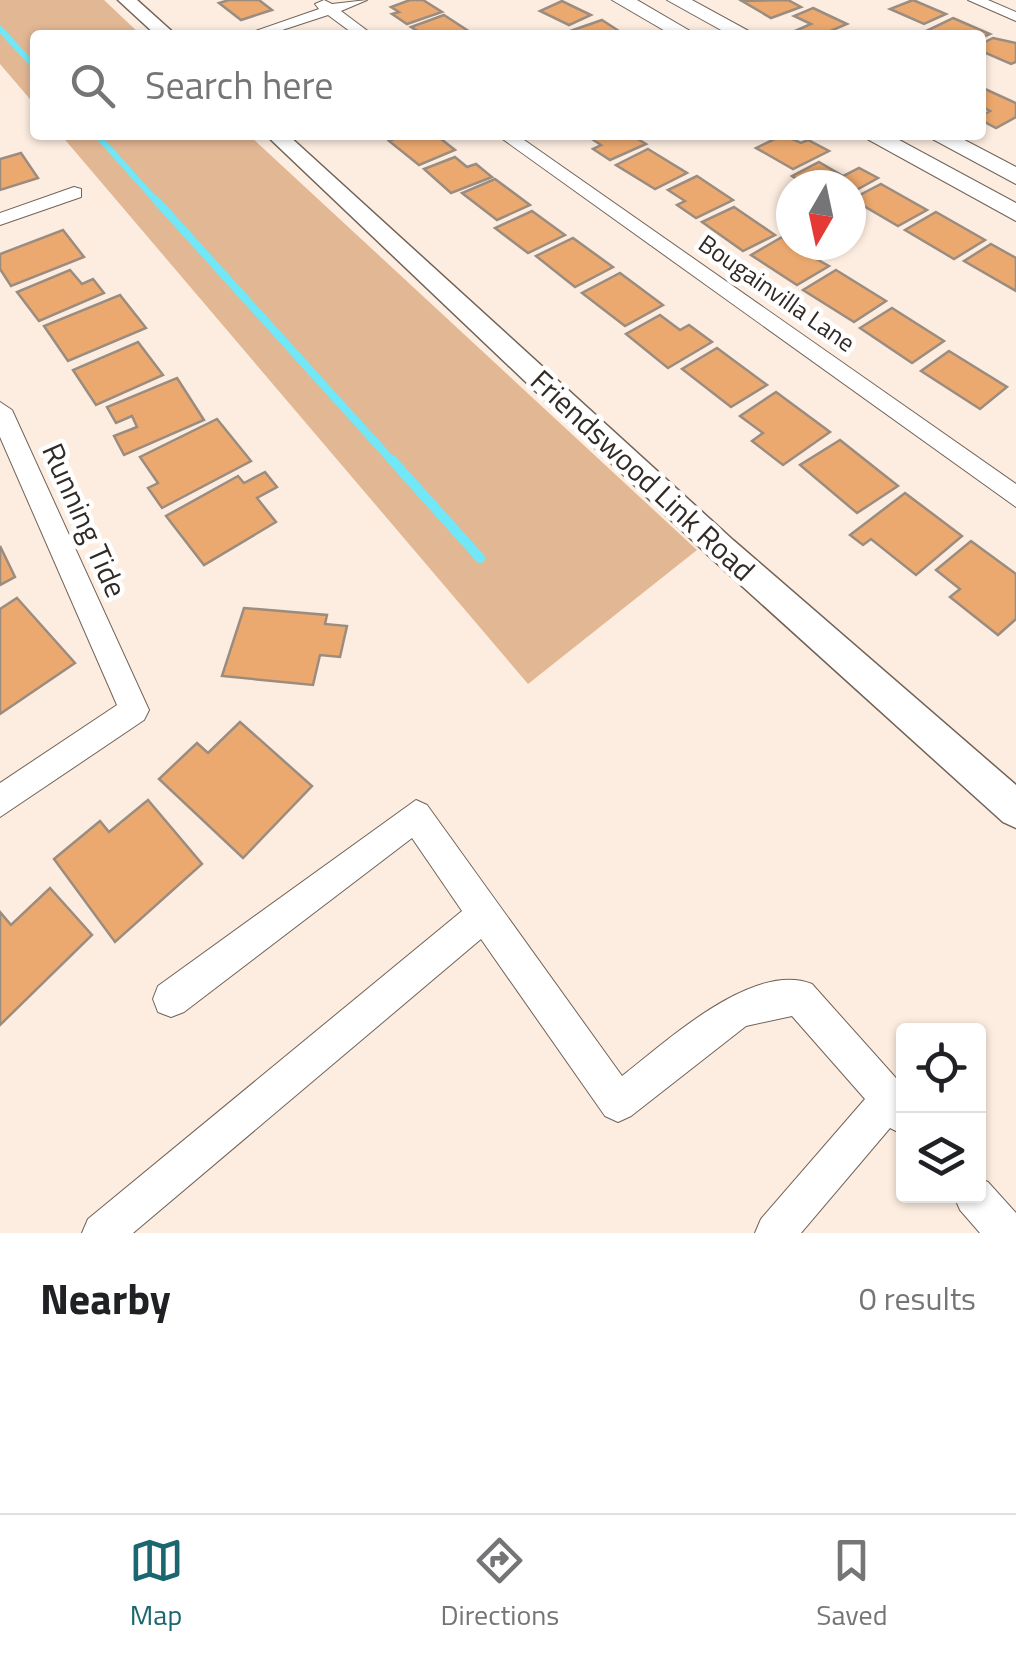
<!DOCTYPE html>
<html lang="en">
<head>
<meta charset="utf-8">
<style>
	body { margin:0; font-family:"Titillium Web",sans-serif; background:#f6f6f6; color:#202124 }
	.controls { position:absolute; right:30px; bottom:30px; display:grid; overflow:hidden; border-radius:10px; box-shadow:0 2px 8px #0004 }
	.controls button { width:90px; height:90px; display:grid; place-items:center; padding:0; border:0; border-bottom:2px solid #e0e0e0; background:#fff; color:#202124; font:50px sans-serif }
	.compass { position:absolute; left:776px; top:170px; width:90px; height:90px; border-radius:50%; background:#fff; box-shadow:0 2px 8px #0004; rotate:189deg }
	.list { margin:0; padding:0; list-style:none }
	h2 { display:flex; justify-content:space-between; align-items:center; height:130px; margin:0; padding:0 40px; font-size:42px }
	h2 small { font-size:32px; font-weight:400; color:#757577 }
	.icon { flex:none; width:55px; height:55px; fill:none; stroke:currentColor; stroke-width:2; stroke-linecap:round; stroke-linejoin:round }
	.map { position:relative; flex:none; width:1016px; height:1233px; overflow:hidden }
	.search { position:absolute; background:#fff; box-shadow:0 2px 8px #0004; left:30px; right:30px; top:30px; height:110px; display:flex; align-items:center; gap:25px; box-sizing:border-box; padding:0 35px; border-radius:10px; color:#757577; font-size:38px }
	.sheet { height:280px; background:#fff }
	nav { display:flex; justify-content:space-around; align-items:center; box-sizing:border-box; height:140px; border-top:2px solid #e0e0e0; background:#fff; font-size:28px; color:#757577 }
	nav a { display:grid; justify-items:center; gap:5px }
	nav .on { color:#1b6770 }
	.map>svg:first-child { display:block }
	.green { fill:#e2b794 }
	.lines { fill:none; stroke-linecap:round; stroke-linejoin:round }
	.stream-far2 { stroke:#71e7f7; stroke-width:6 }
	.stream-far1 { stroke:#71e7f7; stroke-width:8 }
	.stream { stroke:#71e7f7; stroke-width:10 }
	.building { fill:#eca96f; stroke:#9b8c80; stroke-width:2.5 }
	.minor-casing { stroke:#716357; stroke-width:2 }
	.tertiary-casing { stroke:#716357; stroke-width:3 }
	.secondary-casing { stroke:#716357; stroke-width:2 }
	.minor { fill:#fff; fill-rule:evenodd }
	.tertiary { fill:#fff; fill-rule:evenodd }
	.secondary { fill:#fff; fill-rule:evenodd }
	.labels { text-anchor:middle; dominant-baseline:central; stroke-width:9; stroke-linejoin:round; paint-order:stroke }
	.far-street-label { font-size:25px; fill:#312a26; stroke:#fff }
	.street-label { font-size:30px; fill:#312a26; stroke:#fff }
</style>
</head>
<body>
<div class="map">
<svg width="1016" height="1233" viewBox="0 0 1016 1233">
	<rect width="100%" height="100%" fill="#fdede0"/>
	<g class="green">
		<path d="M0 0H104L141 35H35V105L0 64Z"/>
		<path d="M61 135H249L697 550 528 684Z"/>
	</g>
	<g class="lines">
		<g class="stream-far2">
			<path d="M0 29 35 67"/>
			<path d="M97 135 158 203"/>
		</g>
		<path class="stream-far1" d="M156 200 394 463"/>
		<path class="stream" d="M392 460 480 558"/>
	</g>
	<g class="building">
		<path d="M229 0H259L272 10 241 20 219 3Z"/>
		<path d="M410 0H423L442 12 407 24 392 14 399 12 391 7Z"/>
		<path d="M788 0 801 7 771 18 742 1Z"/>
		<path d="M913 0 946 14 924 24 890 9Z"/>
		<path d="M562 1 591 15 569 25 540 11Z"/>
		<path d="M813 8 847 24 821 35 797 30 811 24 794 16Z"/>
		<path d="M444 15 470 32 424 35 411 27Z"/>
		<path d="M953 18 990 34 981 38 926 31Z"/>
		<path d="M602 20 625 35H572L567 32Z"/>
		<path d="M993 38 1016 43V62L1011 64 981 51V44Z"/>
		<path d="M985 89 1016 103V117L996 128 981 120V116L990 111 981 106V91Z"/>
		<path d="M405 135H436L455 150 419 165 389 141Z"/>
		<path d="M586 135H631L646 144 610 160 593 149 601 145Z"/>
		<path d="M783 135 801 143 808 140 829 151 793 169 756 148Z"/>
		<path d="M648 149 687 173 655 189 616 165Z"/>
		<path d="M21 153 38 178 0 190V159Z"/>
		<path d="M455 157 467 167 476 164 492 177 451 193 424 169Z"/>
		<path d="M819 162 843 176 859 168 878 178 851 193V185H806L792 176Z"/>
		<path d="M697 176 733 200 696 218 677 205 685 201 668 190Z"/>
		<path d="M495 179 530 205 497 220 462 193Z"/>
		<path d="M881 184 927 210 898 226 852 199Z"/>
		<path d="M734 207 775 235 743 251 702 222Z"/>
		<path d="M532 211 565 235 528 253 495 228Z"/>
		<path d="M936 212 985 240 954 259 905 230Z"/>
		<path d="M63 230 84 257 11 286 0 269V254Z"/>
		<path d="M782 237 791 245 829 266 797 285 751 255Z"/>
		<path d="M573 238 613 267 575 287 536 256Z"/>
		<path d="M991 244 1016 258V291L964 261Z"/>
		<path d="M70 270 82 284 93 279 104 293 39 321 17 292Z"/>
		<path d="M836 270 886 301 854 322 803 290Z"/>
		<path d="M620 273 663 305 625 326 582 293Z"/>
		<path d="M120 295 146 328 68 361 44 326Z"/>
		<path d="M892 308 944 341 912 363 860 328Z"/>
		<path d="M660 315 680 330 689 325 712 342 668 368 626 334Z"/>
		<path d="M138 342 163 375 96 405 73 370Z"/>
		<path d="M717 348 767 385 731 407 682 369Z"/>
		<path d="M949 351 1007 387 980 409 921 371Z"/>
		<path d="M177 378 204 420 124 455 114 436 137 427 132 416 116 423 107 407Z"/>
		<path d="M776 392 830 432 783 465 752 441 763 433 740 416Z"/>
		<path d="M217 419 251 461 162 508 148 488 158 483 140 457Z"/>
		<path d="M840 440 898 486 857 513 800 465Z"/>
		<path d="M265 472 277 487 257 498 276 522 204 565 166 516 238 476 244 483Z"/>
		<path d="M905 493 962 536 916 575 871 539 863 545 850 535Z"/>
		<path d="M971 541 1016 574V619L998 635 950 597 960 589 936 570Z"/>
		<path d="M0 546 15 577 0 585Z"/>
		<path d="M17 598 75 663 0 714V609Z"/>
		<path d="M244 608 327 615 325 624 347 626 340 657 320 655 313 685 222 676Z"/>
		<path d="M240 722 312 786 243 858 159 779 197 743 208 753Z"/>
		<path d="M148 800 202 864 115 942 54 859 100 821 109 832Z"/>
		<path d="M50 888 92 935 0 1025V912L11 925Z"/>
	</g>
	<g class="lines">
		<g class="minor-casing">
			<g id="minor">
				<path d="M324 0 332 4 367 0 341 11 373 35H355L328 15 267 35H244L319 9 315 4Z"/>
				<path d="M968 0H988L1016 12V21Z"/>
				<path d="M497 135H517L1016 484V507Z"/>
				<path d="M74 187 81 189V197L0 225V213Z"/>
				<path d="M0 402 12 410 149 710 144 720 0 817V783L117 705 0 437Z"/>
				<path d="M416 800 427 805 622 1076C665 1043 753 960 812 984L904 1087V1135L890 1128 801 1233H755L761 1219 865 1099 792 1016 746 1026 631 1116 618 1122 605 1116 481 939 133 1233H82L88 1219 462 911 412 838 184 1012 171 1017 158 1012 153 999 158 986Z"/>
				<path d="M978 1178 988 1182 1016 1213V1233H980L960 1210 954 1196H978Z"/>
			</g>
		</g>
		<g class="tertiary-casing">
			<g id="tertiary">
				<path d="M118 0H137L176 35H156Z"/>
				<path d="M266 135H288L733 540 1016 785V828L1003 822 711 558Z"/>
			</g>
		</g>
		<g class="secondary-casing">
			<g id="secondary">
				<path d="M612 0H637L697 35H672Z"/>
				<path d="M667 0H692L756 35H730Z"/>
				<path d="M860 135H890L1016 203V221Z"/>
				<path d="M925 135H955L1016 167V184Z"/>
			</g>
		</g>
		<use href="#minor" class="minor"/>
		<use href="#tertiary" class="tertiary"/>
		<use href="#secondary" class="secondary"/>
	</g>
	<g class="labels">
		<g class="far-street-label">
			<text transform="translate(777 293) rotate(35)">Bougainvilla Lane</text>
		</g>
		<g class="street-label">
			<text transform="translate(643 475) rotate(43)">Friendswood Link Road</text>
			<text transform="translate(85 520) rotate(66)">Running Tide</text>
		</g>
	</g>
</svg>
<div class="controls">
<button><svg class="icon" aria-label="locate" viewBox="0 0 24 24"><circle cx="12" cy="12" r="6"/><path d="M12 2v4M12 18v4M2 12h4M18 12h4"/></svg></button>
<button><svg class="icon" aria-label="layers" viewBox="0 0 24 24"><path d="M12 4l9 5-9 5-9-5zM3 14l9 5 9-5"/></svg></button>
</div>
<svg class="compass" viewBox="-18 -18 36 36"><path d="M0-13l5 13h-10z" fill="#e53935"/><path d="M0 13l5-13h-10z" fill="#757577"/></svg>
<div class="search"><svg class="icon" aria-label="search" viewBox="0 0 24 24"><circle cx="10" cy="10" r="6"/><path d="M15 15l6 6"/></svg>Search here</div>
</div>
<section class="sheet">
<h2>Nearby<small>0 results</small></h2>
<ul class="list">
</ul>
</section>
<nav>
<a class="on"><svg class="icon" aria-label="map" viewBox="0 0 24 24"><path d="M3 6l6-2 6 2 6-2v14l-6 2-6-2-6 2zM9 4v14M15 6v14"/></svg>Map</a>
<a><svg class="icon" aria-label="directions" viewBox="0 0 24 24"><path d="M12 3l9 9-9 9-9-9zM9 14v-3h6M13 9l2 2-2 2"/></svg>Directions</a>
<a><svg class="icon" aria-label="saved" viewBox="0 0 24 24"><path d="M7 4h10v16l-5-4-5 4z"/></svg>Saved</a>
</nav>
</body>
</html>
